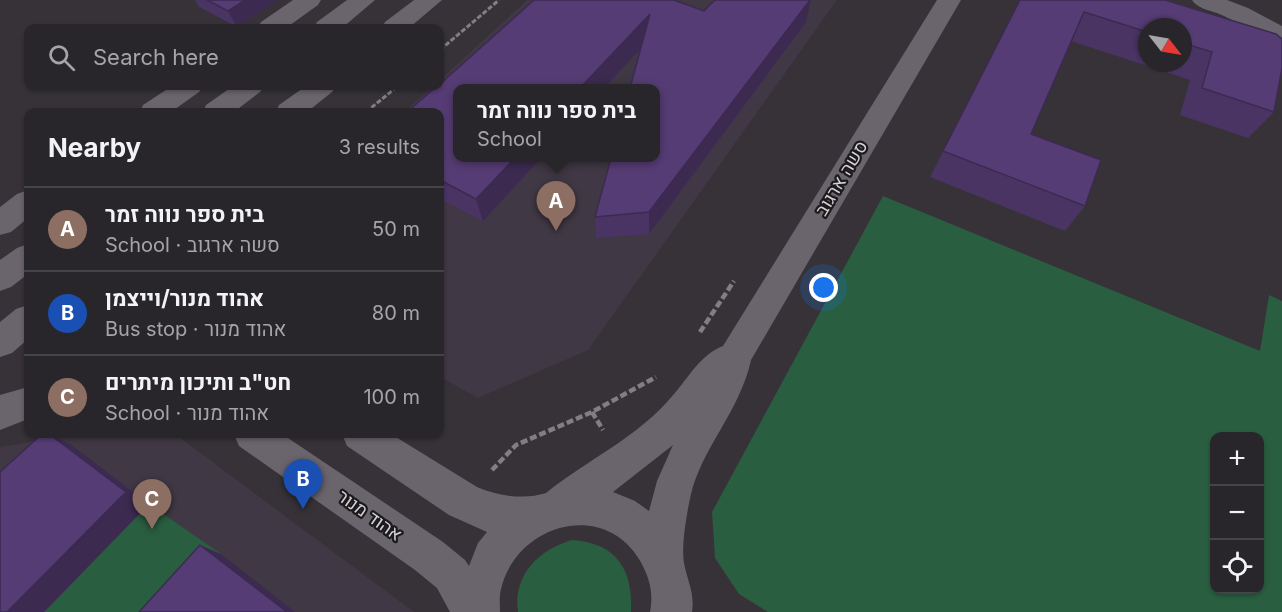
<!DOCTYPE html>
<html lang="en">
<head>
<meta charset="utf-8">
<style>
	body { margin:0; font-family:Inter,Heebo,sans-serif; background:#343236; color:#f1f3f6 }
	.controls { position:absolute; right:18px; bottom:18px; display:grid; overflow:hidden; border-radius:12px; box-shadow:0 2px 4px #0004 }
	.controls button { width:54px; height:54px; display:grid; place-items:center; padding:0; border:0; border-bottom:2px solid #444347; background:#28262a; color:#f1f3f6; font:30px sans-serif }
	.compass { position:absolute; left:1138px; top:18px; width:54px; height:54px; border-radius:50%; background:#28262a; box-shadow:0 2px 4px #0004; rotate:121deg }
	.you { position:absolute; left:824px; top:288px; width:21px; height:21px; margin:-15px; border:4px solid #fff; border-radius:50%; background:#1a73e8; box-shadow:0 0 0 9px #1a73e833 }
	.badge { display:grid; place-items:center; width:39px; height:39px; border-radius:50%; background:#95b2f1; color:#fff; font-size:20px; font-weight:700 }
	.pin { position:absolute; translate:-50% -50px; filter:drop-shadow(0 2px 3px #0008) }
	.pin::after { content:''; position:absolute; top:32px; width:21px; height:18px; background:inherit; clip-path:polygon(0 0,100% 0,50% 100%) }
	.popup { position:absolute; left:453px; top:84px; width:207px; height:78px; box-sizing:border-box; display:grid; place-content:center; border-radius:12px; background:#28262a; filter:drop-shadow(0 2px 4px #0005); font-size:20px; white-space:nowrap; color:#a5a5a8 }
	.popup b { font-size:22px; color:#f1f3f6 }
	.popup::after { content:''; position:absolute; left:50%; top:100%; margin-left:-12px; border:12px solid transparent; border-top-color:#28262a }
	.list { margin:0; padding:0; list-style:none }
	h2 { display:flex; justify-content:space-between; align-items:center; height:78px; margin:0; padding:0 24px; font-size:26px }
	h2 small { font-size:20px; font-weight:400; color:#a5a5a8 }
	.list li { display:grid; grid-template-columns:39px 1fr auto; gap:18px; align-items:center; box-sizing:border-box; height:84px; padding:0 24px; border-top:2px solid #444347 }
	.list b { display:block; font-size:22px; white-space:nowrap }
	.list p { margin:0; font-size:20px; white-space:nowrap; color:#a5a5a8 }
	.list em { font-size:20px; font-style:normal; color:#a5a5a8 }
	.icon { flex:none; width:33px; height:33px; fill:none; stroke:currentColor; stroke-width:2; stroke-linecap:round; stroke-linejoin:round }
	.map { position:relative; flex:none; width:1282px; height:612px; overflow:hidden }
	.search { position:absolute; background:#28262a; box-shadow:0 2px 4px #0004; left:24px; top:24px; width:420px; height:66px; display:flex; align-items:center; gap:15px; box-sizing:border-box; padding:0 21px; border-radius:12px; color:#a5a5a8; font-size:22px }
	.panel { position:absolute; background:#28262a; box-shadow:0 2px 4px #0004; left:24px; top:108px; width:420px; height:330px; border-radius:12px }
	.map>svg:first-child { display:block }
	.built { fill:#403844; fill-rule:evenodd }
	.green { fill:#2a5e40; fill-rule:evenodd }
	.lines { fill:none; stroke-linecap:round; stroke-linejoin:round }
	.path-far1 { stroke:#827f84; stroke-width:3; stroke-dasharray:5 2; stroke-linecap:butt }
	.path { stroke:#827f84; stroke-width:4.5; stroke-dasharray:7 3; stroke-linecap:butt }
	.minor { fill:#6a656c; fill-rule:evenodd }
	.secondary { fill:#6a656c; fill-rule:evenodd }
	.wall { fill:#4a3464; fill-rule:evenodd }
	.shaded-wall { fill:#3c2a51 }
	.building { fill:#563c74; stroke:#3c2a51; stroke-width:1.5 }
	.labels { text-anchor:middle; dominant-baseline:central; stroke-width:4.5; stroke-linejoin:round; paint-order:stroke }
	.street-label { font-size:18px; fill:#d3d1d5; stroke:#1c1a1d }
</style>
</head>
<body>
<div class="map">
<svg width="1282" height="612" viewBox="0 0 1282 612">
	<rect width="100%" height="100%" fill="#363238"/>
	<g class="built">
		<path d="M527 0H837L588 350 478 398 440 377V112H404L433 86H440V80ZM457 88H655V158H457Z"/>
		<path d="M78 434H175L414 612H0V447Z"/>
	</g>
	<g class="green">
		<path d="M883 196 1260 351 1269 295 1282 301V612H768L739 594 715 558 712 512ZM1214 436H1260V590H1214Z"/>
		<path d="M149 504 221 554 169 612H44Z"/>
		<path d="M572 540C617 543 633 570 631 612H518C512 575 540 549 572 540Z"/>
	</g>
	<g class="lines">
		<g class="path-far1">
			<path d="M440 50 499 0"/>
			<path d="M366 112 398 86"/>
		</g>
		<g class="path">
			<path d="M700 332 734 281"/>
			<path d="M592 412 603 430"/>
			<path d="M492 470 516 445 592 412 656 377"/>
		</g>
		<g class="minor">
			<path d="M293 0H321L318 5 286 28H258L261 22Z"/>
			<path d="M937 0H961L751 360C740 411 702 448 691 494 687 512 681 545 684 563 687 580 695 593 692 612H650C654 592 649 576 639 559 602 499 516 525 501 589 499 596 500 605 500 612H450L437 588 415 570 239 446 234 434H282L443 542 465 560 469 566 478 543 487 532 449 515 347 446 342 434H391L477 487C497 496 525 500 546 493 588 459 639 437 674 394 689 377 700 355 723 346ZM673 445 657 481 649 511 635 501 613 492Z"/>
			<path d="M1192 0H1227L1248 8 1282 26V44C1259 38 1239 22 1217 13 1208 10 1197 8 1192 0Z"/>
			<path d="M172 86H203L199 92 171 112H140L143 105Z"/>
			<path d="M28 190V218L11 232 0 235V207L17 194Z"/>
			<path d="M28 387V419L0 430V395Z"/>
		</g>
		<g class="secondary">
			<path d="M347 0H375L342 28H314L317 22Z"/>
			<path d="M414 0H442L409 28H382L385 22Z"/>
			<path d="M233 86H264L260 92 234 112H203L206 105Z"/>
			<path d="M306 86H336L332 92 307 112H276L279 105Z"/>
			<path d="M28 244V274L11 287 0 291V260L17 248Z"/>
			<path d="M28 305V339L12 353 0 357V322L16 309Z"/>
		</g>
	</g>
	<g class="wall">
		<path d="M195 0H278L237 27 199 7Z"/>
		<path d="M1020 0H1165L1274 112 1248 138 1180 115 1190 80 1071 41 1031 134 1085 206 1065 231 930 177ZM1147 27H1183V63H1147Z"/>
		<path d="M704 11 806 22 649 234 596 238 595 217 640 49 483 221 440 199V112Z"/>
	</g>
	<g class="shaded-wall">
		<path d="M245 0H278L237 27 228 11Z"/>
		<path d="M810 0H811L806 22 649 234V212Z"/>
		<path d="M650 14V39L604 88H580Z"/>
		<path d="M515 158H541L483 221 476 199Z"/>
		<path d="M49 434 70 444 149 504 44 612H7Z"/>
		<path d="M200 545 221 554 295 612H287Z"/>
	</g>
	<g class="building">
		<path d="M207 0H245L228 11Z"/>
		<path d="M534 0H674L704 11 715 0H810L649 212 595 217 611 158H655V88H630L650 14 580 88H457V158H515L476 199 440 180V112H407L437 86H440V84Z"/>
		<path d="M1020 0H1165L1276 34 1282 39V68L1274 112 1202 88 1212 52 1183 43V27H1147V32L1084 12 1031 134 1101 160 1085 206 943 151Z"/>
		<path d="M42 434H49L126 492 7 612H0V472Z"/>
		<path d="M200 545 287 612H139Z"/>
	</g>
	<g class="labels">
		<g class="street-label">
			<text transform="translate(841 178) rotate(-59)">סשה ארגוב</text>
			<text transform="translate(370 515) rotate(35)">אהוד מנור</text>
		</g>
	</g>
</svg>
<div class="controls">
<button>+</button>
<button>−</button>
<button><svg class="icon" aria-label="locate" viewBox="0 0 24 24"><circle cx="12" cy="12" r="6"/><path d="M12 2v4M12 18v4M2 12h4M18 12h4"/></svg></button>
</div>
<svg class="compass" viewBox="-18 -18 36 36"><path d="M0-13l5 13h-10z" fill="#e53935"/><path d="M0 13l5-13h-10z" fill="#a5a5a8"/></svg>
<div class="you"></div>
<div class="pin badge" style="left:556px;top:231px;background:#8d6e63">A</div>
<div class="popup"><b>בית ספר נווה זמר</b>School</div>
<div class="pin badge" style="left:303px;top:509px;background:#1a4fb4">B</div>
<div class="pin badge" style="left:152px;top:529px;background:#8d6e63">C</div>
<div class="search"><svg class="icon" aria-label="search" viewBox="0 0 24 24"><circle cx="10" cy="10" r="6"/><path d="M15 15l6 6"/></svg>Search here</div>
<section class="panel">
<h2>Nearby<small>3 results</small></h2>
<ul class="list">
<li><span class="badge" style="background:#8d6e63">A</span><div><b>בית ספר נווה זמר</b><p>School · סשה ארגוב</p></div><em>50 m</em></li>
<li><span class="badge" style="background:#1a4fb4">B</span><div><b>אהוד מנור/וייצמן</b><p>Bus stop · אהוד מנור</p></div><em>80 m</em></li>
<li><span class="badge" style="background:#8d6e63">C</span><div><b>חט&quot;ב ותיכון מיתרים</b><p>School · אהוד מנור</p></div><em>100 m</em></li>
</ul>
</section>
</div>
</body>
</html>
